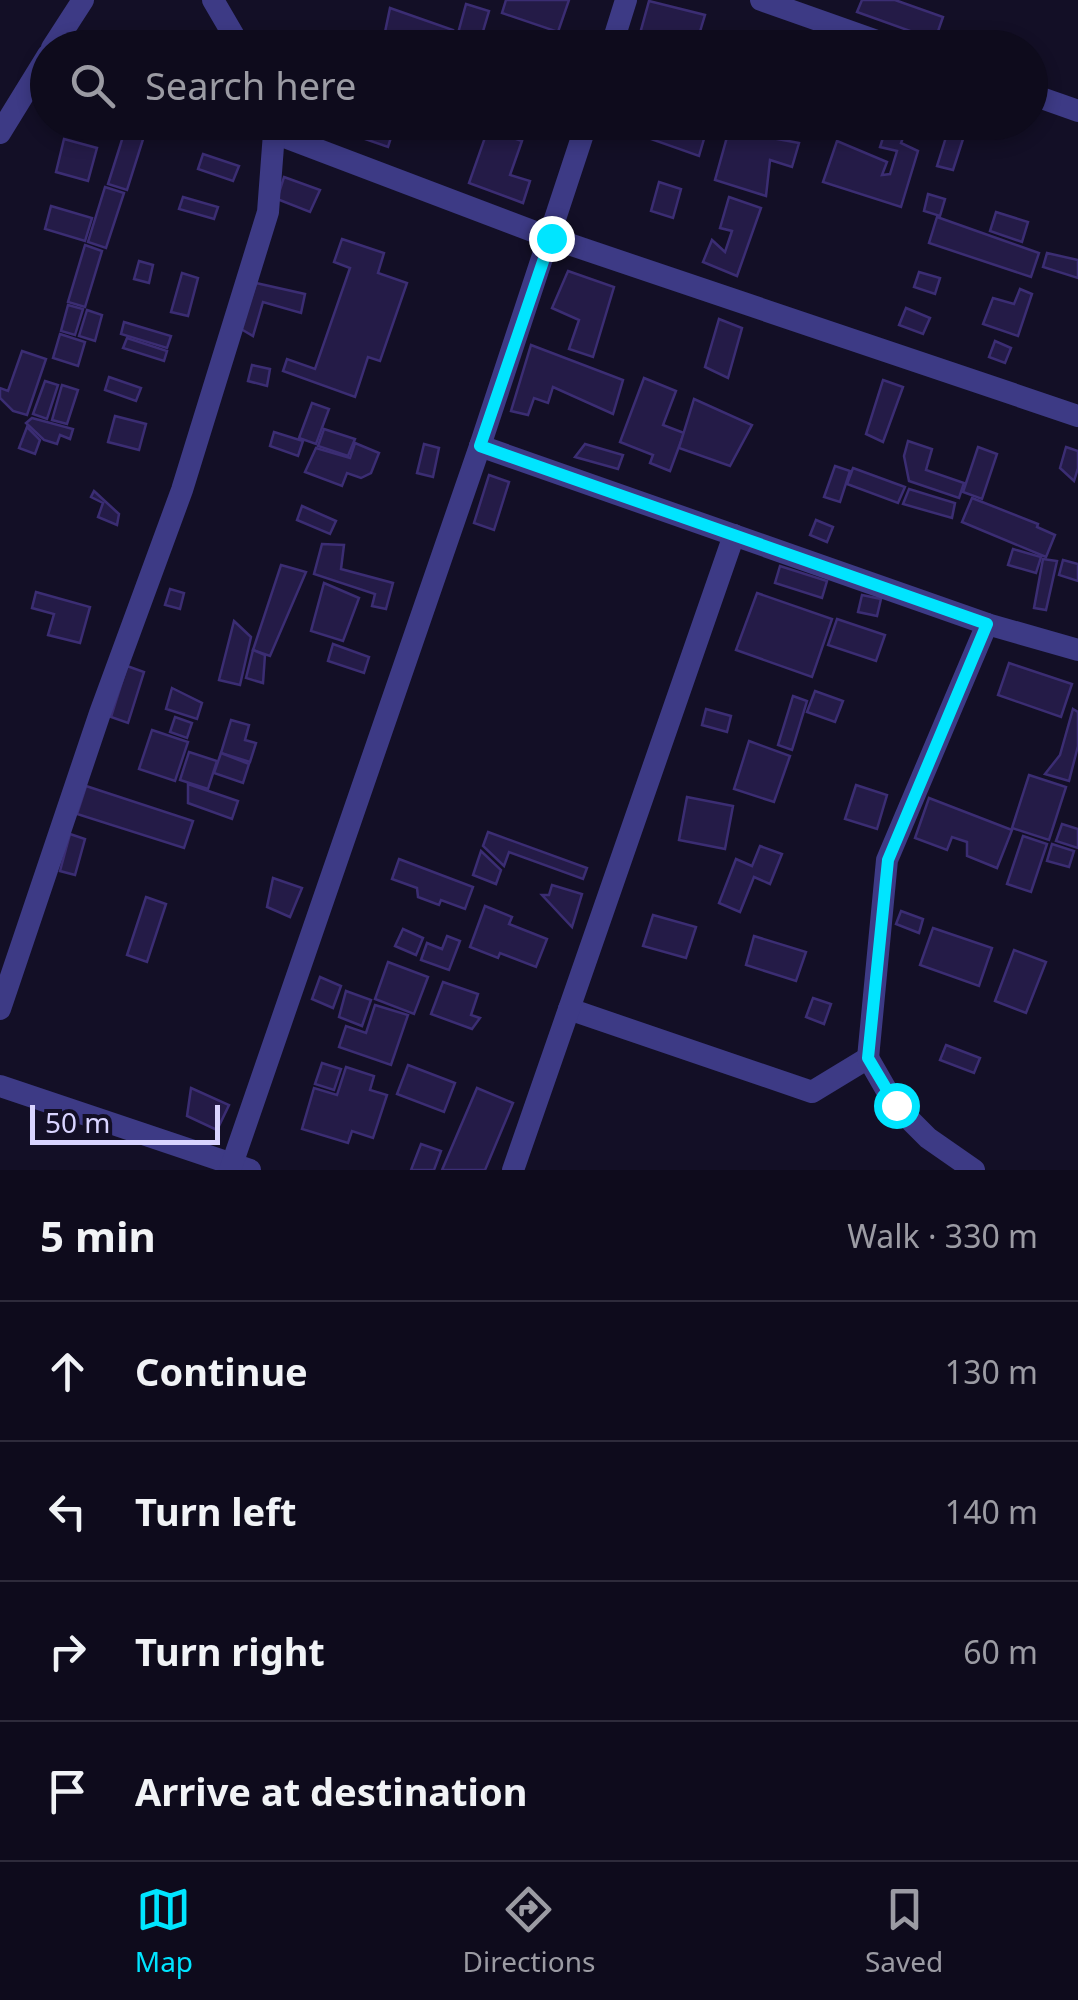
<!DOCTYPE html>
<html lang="en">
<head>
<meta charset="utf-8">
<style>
	body { margin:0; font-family:"Noto Sans",sans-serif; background:#1c1929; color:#f1f3f6 }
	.scale { position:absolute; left:30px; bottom:25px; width:190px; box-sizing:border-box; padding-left:10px; border:5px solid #d9d4ff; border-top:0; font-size:28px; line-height:35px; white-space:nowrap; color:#d9d4ff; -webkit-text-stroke:8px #130f26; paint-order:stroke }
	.stop { position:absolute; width:30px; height:30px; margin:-22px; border:8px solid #00e5ff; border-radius:50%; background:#fff }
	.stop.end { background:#00e5ff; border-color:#fff; box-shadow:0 2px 10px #0008 }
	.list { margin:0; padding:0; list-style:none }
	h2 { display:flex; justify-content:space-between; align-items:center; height:130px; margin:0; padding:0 40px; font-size:42px }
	h2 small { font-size:32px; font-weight:400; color:#9b9ba3 }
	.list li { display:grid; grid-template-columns:65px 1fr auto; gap:30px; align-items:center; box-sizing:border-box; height:140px; padding:0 40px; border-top:2px solid #2e2b3b }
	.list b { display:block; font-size:38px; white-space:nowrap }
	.list em { font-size:32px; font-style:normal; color:#9b9ba3 }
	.icon { flex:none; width:55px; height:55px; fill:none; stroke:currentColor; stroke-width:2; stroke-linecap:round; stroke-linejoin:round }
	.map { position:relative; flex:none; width:1078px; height:1170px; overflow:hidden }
	.search { position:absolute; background:#0e0b1c; box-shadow:0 5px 15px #0003; left:30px; right:30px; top:30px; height:110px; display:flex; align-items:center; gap:25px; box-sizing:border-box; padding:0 35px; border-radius:55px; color:#9b9ba3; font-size:38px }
	.sheet { height:690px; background:#0e0b1c }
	nav { display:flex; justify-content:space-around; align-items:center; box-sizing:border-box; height:140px; border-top:2px solid #2e2b3b; background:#0e0b1c; font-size:28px; color:#9b9ba3 }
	nav a { display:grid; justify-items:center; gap:5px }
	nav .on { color:#00e5ff }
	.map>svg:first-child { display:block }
	.building { fill:#241b47; stroke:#3b2d73; stroke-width:2.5 }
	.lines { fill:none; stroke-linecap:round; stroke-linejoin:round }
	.street { stroke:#3d3a85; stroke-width:22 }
	.route { stroke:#00e5ff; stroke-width:12 }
</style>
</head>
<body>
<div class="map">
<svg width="1078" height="1170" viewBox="0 0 1078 1170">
	<rect width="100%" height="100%" fill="#130f26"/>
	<g class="building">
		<path d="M506 0H569L558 32 502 13Z"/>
		<path d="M862 0H895L943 17 935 40 857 12Z"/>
		<path d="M649 1 705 15 695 48H636Z"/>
		<path d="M466 4 489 11 478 48H454Z"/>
		<path d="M390 8 453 30 448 48H429L385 32Z"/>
		<path d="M70 122H114L116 123 112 137 70 124Z"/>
		<path d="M331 122H396L388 147 330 127Z"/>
		<path d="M615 122H709L699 156 614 126Z"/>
		<path d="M888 122H909L901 143 918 151 901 207 823 182 837 141 887 162 882 175 890 174 897 151 880 147Z"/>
		<path d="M126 127 145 133 127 190 108 184Z"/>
		<path d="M488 129 522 141 510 175 530 181 523 203 469 183Z"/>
		<path d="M729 130 799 143 792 167 770 160 766 196 715 180Z"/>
		<path d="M947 134 963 139 953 170 937 166Z"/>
		<path d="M64 139 97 148 88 181 56 172Z"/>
		<path d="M203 154 239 166 233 181 198 169Z"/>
		<path d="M284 177 320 190 310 212 277 199Z"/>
		<path d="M659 182 681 189 673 218 651 211Z"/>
		<path d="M105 187 124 193 106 248 88 242Z"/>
		<path d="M928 194 945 199 940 216 924 211Z"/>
		<path d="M183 197 218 207 214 219 179 209Z"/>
		<path d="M729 197 761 208 737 276 703 262 712 240 725 252 732 231 720 228Z"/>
		<path d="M51 206 92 218 85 241 45 229Z"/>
		<path d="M996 212 1028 222 1022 242 990 231Z"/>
		<path d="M937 217 1039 253 1031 277 929 243Z"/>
		<path d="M342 239 384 253 378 273 407 283 380 361 368 357 355 397 283 371 287 359 315 369 350 268 334 262Z"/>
		<path d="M85 245 102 251 85 307 68 302Z"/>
		<path d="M1047 253 1078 260V278L1043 267Z"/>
		<path d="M139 261 153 265 149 283 134 279Z"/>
		<path d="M568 271 614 287 593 357 569 349 579 320 552 308Z"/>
		<path d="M919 272 940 278 935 294 914 287Z"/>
		<path d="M182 273 198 278 188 316 171 312Z"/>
		<path d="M256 283 305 294 301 313 263 302 253 336 241 329Z"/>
		<path d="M1020 289 1032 294 1018 336 983 324 993 298 1014 304Z"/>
		<path d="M68 305 83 309 75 335 61 331Z"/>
		<path d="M906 308 930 318 923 334 899 325Z"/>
		<path d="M87 310 102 315 95 341 79 336Z"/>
		<path d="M719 319 742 328 728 378 705 367Z"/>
		<path d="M124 322 171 336 167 348 121 334Z"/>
		<path d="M60 334 85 342 78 366 53 358Z"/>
		<path d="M127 338 167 351 164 361 123 348Z"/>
		<path d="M995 341 1011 348 1005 363 989 357Z"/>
		<path d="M531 345 623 380 613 414 553 387 548 403 534 398 528 415 511 411Z"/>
		<path d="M22 351 46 359 27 415 13 411 0 398V388L8 391Z"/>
		<path d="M252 365 270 369 267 386 248 381Z"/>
		<path d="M109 377 141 388 136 401 105 390Z"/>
		<path d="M644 378 676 391 663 425 684 433 670 471 650 463 653 455 620 442Z"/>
		<path d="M883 380 903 387 883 442 866 434Z"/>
		<path d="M45 381 58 385 47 419 33 414Z"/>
		<path d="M62 385 78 390 67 424 52 420Z"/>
		<path d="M694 399 752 425 730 466 679 448Z"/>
		<path d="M312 403 329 409 316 444 299 438Z"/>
		<path d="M115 416 146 424 139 450 108 442Z"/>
		<path d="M32 418 73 429 70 439 60 435 57 444 44 440 26 423Z"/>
		<path d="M27 427 40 440 35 454 19 448Z"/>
		<path d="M324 429 355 439 348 456 318 446Z"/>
		<path d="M274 432 303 441 298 456 270 446Z"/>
		<path d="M908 441 932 449 926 470 964 483 959 498 909 481 904 456Z"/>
		<path d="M355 443 379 453 371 473 361 478 347 473 342 486 305 472 316 448 350 458Z"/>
		<path d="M424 444 439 448 433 477 417 473Z"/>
		<path d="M585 444 623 455 618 469 575 457Z"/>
		<path d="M978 447 997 454 982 499 963 492Z"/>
		<path d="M1066 447 1078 451V468L1074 481 1060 468Z"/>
		<path d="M835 466 850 471 840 502 824 497Z"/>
		<path d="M853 468 905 487 898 503 847 484Z"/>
		<path d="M489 475 509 482 494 530 474 523Z"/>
		<path d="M909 489 955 503 952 518 903 504Z"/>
		<path d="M94 491 119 514 117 525 98 517 103 503 91 497Z"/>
		<path d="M972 498 1038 524 1037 527 1055 535 1046 557 962 522Z"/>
		<path d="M302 506 336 521 330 534 297 520Z"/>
		<path d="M816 520 833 527 827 542 810 535Z"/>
		<path d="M322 544 344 545 341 569 393 583 386 609 372 606 375 594 314 574Z"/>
		<path d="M1013 549 1041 557 1036 573 1008 565Z"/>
		<path d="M1043 559 1057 561 1046 610 1034 608Z"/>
		<path d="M1063 560 1078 564V581L1059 575Z"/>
		<path d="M281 565 306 572 270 656 253 650Z"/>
		<path d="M780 566 827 581 822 598 775 583Z"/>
		<path d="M324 583 359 598 343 641 311 631Z"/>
		<path d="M170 589 184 593 180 609 165 605Z"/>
		<path d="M36 592 90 607 80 643 48 635 54 614 32 608Z"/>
		<path d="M757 593 832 619 812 677 736 650Z"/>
		<path d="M862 595 881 599 877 616 858 612Z"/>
		<path d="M837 619 885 635 876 661 828 645Z"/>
		<path d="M234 621 251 637 240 685 219 680Z"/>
		<path d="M333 644 369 657 364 673 328 661Z"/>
		<path d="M253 650 265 655 263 683 246 678Z"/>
		<path d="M1009 663 1072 684 1061 717 998 695Z"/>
		<path d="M127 666 144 672 128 723 111 717Z"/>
		<path d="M172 688 202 703 197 719 166 709Z"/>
		<path d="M815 691 843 701 835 722 807 712Z"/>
		<path d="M793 696 807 701 792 750 778 745Z"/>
		<path d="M706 709 731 716 727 732 702 725Z"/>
		<path d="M1073 709 1078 712V746L1069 781 1045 774 1060 755Z"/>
		<path d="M175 717 192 723 187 738 170 732Z"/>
		<path d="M231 720 249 725 245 740 256 743 250 762 221 753Z"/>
		<path d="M152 730 188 742 175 781 139 769Z"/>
		<path d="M749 741 790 756 774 802 734 789Z"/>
		<path d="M189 752 217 761 208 789 180 780Z"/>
		<path d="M221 753 249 764 243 783 214 773Z"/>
		<path d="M1029 775 1066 787 1049 840 1012 828Z"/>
		<path d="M188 784 238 801 232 819 188 803Z"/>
		<path d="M856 785 887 795 877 829 845 819Z"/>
		<path d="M86 786 193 821 184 848 77 814Z"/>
		<path d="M687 797 733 806 725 849 679 840Z"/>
		<path d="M929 798 1012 830 997 868 967 856V842L952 837 947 850 915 838Z"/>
		<path d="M1062 824 1078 829V848L1056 841Z"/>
		<path d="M488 832 587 868 583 879 509 852 504 866 483 846Z"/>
		<path d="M70 834 85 839 75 875 60 871Z"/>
		<path d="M1023 836 1047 844 1031 892 1007 884Z"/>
		<path d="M1052 844 1074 851 1069 867 1047 861Z"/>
		<path d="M760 846 782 854 770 884 754 877 740 912 719 903 736 859 752 866Z"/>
		<path d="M481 851 501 870 496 884 473 875Z"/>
		<path d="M399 859 473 887 465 909 441 900 439 905 418 897 417 888 392 879Z"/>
		<path d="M273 878 302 888 290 917 267 907Z"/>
		<path d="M552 885 582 894 572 927 542 895H549Z"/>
		<path d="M146 897 166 904 147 962 127 955Z"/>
		<path d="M485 906 512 917 509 924 547 939 536 967 500 953 498 958 470 947Z"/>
		<path d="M901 911 923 919 919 933 896 924Z"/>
		<path d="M653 915 696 927 686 958 643 946Z"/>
		<path d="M933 928 992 948 979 986 920 965Z"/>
		<path d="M403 929 423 938 416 955 395 946Z"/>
		<path d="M447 936 460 941 449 970 421 960 427 943 442 949Z"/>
		<path d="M754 936 806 952 796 981 746 965Z"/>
		<path d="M1014 950 1046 962 1026 1013 995 1001Z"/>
		<path d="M388 962 428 977 414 1014 375 999Z"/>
		<path d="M320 977 341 986 333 1008 312 999Z"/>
		<path d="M443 982 478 994 471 1015 480 1018 472 1029 431 1014Z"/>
		<path d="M346 991 371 1000 362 1026 339 1017Z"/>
		<path d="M813 998 831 1004 824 1024 806 1017Z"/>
		<path d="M375 1005 408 1015 391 1065 339 1047 346 1026 366 1033Z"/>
		<path d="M946 1045 980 1058 974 1073 940 1060Z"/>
		<path d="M322 1063 341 1069 334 1090 315 1084Z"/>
		<path d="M408 1065 455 1083 444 1112 397 1094Z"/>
		<path d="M346 1067 374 1076 370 1090 387 1095 373 1138 352 1131 348 1143 302 1129 314 1088 337 1095Z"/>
		<path d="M191 1088 229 1105 217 1130 187 1116Z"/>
		<path d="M477 1088 513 1103 485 1170H442Z"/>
		<path d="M421 1144 441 1151 434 1170H411Z"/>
	</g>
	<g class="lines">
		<g class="street">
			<path d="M213 0 241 48"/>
			<path d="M761 0 897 48"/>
			<path d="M52 48 83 0"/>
			<path d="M611 48 626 0"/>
			<path d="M1030 94 1078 111"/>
			<path d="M0 133 48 55"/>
			<path d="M274 133 551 238 1078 416"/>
			<path d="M480 446 987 624 1078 650"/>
			<path d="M0 1009 100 713 182 490 268 212 274 133 270 122"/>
			<path d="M569 1009 812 1092 868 1058 895 1105 928 1138 974 1170"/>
			<path d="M868 1058 887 860 987 624"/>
			<path d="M0 1086 250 1170"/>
			<path d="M230 1170 480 446 587 122"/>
			<path d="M513 1170 734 535"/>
		</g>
	</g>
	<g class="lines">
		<path class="route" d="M551 238 480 446 987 624 888 860 868 1058 896 1105"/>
	</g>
</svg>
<div class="scale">50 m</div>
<div class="stop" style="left:896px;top:1105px"></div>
<div class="stop end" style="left:551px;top:238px"></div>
<div class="search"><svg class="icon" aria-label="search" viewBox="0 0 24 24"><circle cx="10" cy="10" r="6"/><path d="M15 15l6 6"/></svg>Search here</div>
</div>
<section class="sheet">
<h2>5 min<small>Walk · 330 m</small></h2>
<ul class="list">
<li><svg class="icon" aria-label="ahead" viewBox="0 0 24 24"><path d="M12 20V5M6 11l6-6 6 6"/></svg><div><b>Continue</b></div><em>130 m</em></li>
<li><svg class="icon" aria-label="left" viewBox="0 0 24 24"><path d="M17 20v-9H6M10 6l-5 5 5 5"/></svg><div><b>Turn left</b></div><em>140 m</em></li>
<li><svg class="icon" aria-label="right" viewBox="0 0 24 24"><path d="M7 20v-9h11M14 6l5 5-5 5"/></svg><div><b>Turn right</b></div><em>60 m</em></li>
<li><svg class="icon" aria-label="arrive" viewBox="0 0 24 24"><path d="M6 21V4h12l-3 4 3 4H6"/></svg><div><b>Arrive at destination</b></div></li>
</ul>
</section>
<nav>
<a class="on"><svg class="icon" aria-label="map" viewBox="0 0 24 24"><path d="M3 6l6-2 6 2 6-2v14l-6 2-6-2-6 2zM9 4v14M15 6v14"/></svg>Map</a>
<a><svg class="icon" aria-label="directions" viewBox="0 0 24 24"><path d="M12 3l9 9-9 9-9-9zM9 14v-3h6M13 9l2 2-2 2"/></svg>Directions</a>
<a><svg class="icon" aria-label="saved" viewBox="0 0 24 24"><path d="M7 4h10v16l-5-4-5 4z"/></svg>Saved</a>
</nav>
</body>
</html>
